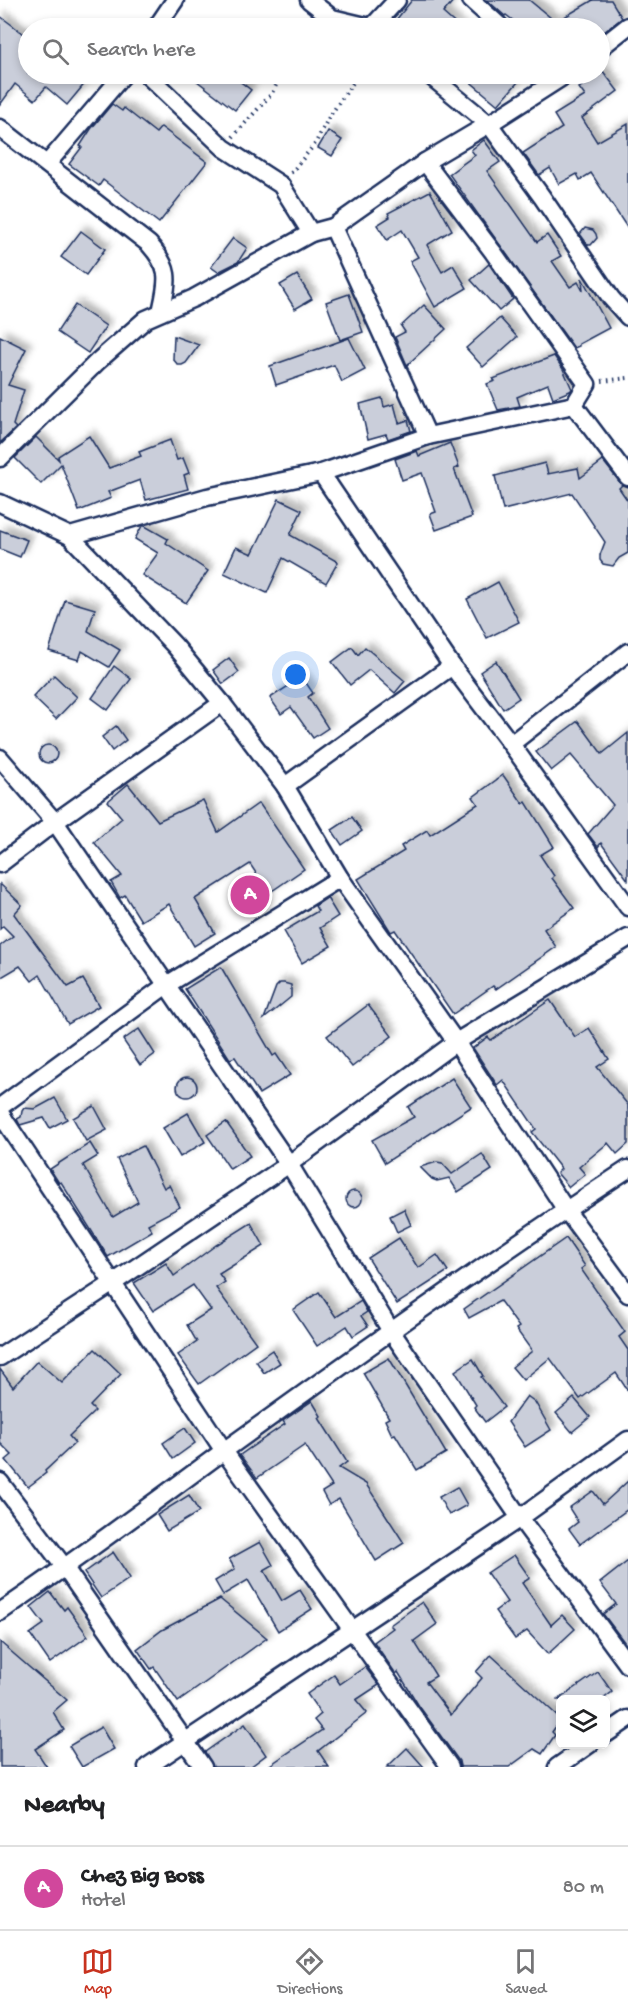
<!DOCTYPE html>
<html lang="en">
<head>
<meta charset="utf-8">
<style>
	body { margin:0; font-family:"Gochi Hand",sans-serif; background:#f2f2f2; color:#202124 }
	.controls { position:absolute; right:18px; bottom:18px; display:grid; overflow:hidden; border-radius:9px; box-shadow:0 3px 9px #0003 }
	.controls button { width:54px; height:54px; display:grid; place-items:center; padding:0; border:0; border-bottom:2px solid #e0e0e0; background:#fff; color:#202124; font:30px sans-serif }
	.you { position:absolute; left:296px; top:675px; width:21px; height:21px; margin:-15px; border:4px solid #fff; border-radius:50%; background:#1a73e8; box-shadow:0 0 0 9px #1a73e833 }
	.badge { display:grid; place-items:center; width:39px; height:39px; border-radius:50%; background:#c8321e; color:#fff; font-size:20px; font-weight:700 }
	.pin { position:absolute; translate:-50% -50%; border:3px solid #fff; box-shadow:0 2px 6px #0006 }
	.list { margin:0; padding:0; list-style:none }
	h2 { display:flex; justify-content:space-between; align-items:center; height:78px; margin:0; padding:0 24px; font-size:26px }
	h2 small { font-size:20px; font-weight:400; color:#757577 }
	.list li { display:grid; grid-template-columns:39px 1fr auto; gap:18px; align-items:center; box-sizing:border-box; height:84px; padding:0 24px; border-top:2px solid #e0e0e0 }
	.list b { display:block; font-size:22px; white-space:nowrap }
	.list p { margin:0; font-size:20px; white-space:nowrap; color:#757577 }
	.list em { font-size:20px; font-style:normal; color:#757577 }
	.icon { flex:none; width:33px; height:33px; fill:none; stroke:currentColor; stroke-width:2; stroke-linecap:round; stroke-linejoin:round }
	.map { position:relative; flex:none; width:628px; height:1767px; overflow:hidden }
	.search { position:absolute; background:#fff; box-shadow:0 3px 9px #0003; left:18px; right:18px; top:18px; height:66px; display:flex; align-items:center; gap:15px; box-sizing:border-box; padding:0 21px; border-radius:33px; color:#757577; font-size:22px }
	.sheet { height:162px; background:#fff }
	nav { display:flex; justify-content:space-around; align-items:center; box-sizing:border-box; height:84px; border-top:2px solid #e0e0e0; background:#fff; font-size:16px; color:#757577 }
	nav a { display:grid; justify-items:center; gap:3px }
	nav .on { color:#c8321e }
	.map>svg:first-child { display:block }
	.building { fill:#caceda; stroke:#1b2f5e; stroke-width:1.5; filter:url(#shadow) }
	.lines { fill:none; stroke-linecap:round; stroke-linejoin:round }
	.street-casing { stroke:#1b2f5e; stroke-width:21 }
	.path { stroke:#1b2f5e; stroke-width:4; stroke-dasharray:1.5 4.5; stroke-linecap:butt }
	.street { stroke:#fff; stroke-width:16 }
</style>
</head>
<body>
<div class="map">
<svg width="628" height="1767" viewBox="0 0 628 1767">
	<defs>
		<filter id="shadow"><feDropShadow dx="5.5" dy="-5.5" stdDeviation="3" flood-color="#0004"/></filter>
	</defs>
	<rect width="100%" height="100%" fill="#fff"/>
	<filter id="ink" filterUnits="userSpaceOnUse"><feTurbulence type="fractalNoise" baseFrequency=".0167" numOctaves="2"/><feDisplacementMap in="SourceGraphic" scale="12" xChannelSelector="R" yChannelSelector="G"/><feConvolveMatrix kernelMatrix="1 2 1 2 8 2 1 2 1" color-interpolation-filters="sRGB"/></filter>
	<g filter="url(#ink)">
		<g class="building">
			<path d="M412 0H454L443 13 460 28H406L396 20Z"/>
			<path d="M487 0H529L556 22 593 0H611L622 18 600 35V28H523L506 15 505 16Z"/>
			<path d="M0 16 28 37V74H76L86 82 67 105 46 87 35 100 15 84 0 105Z"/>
			<path d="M602 70 618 91 582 118 597 142 628 124V229L591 173 580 180 577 174 559 184 550 168 539 175 523 153 562 128 554 115 585 96 579 88 600 74Z"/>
			<path d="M188 74H243L238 80 251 90 235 110Z"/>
			<path d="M461 74H525L498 105Z"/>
			<path d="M112 104 122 111 124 108 156 133 161 127 207 162 159 223 103 180 99 186 69 164 82 147 80 146 91 129Z"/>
			<path d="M328 131 342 140 332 156 318 148Z"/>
			<path d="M484 140 500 162 487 171 537 242 547 235 561 256 552 261 570 287 578 282 583 291 582 278 609 328 579 344V346L574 348 449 174 475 155 471 150Z"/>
			<path d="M430 191 452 230 427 245 442 272 453 265 467 288 435 307 410 261 418 257 402 230 387 240 377 225 390 217 388 213Z"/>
			<path d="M585 228 593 230 596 234 597 238 591 245H588L580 234Z"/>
			<path d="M81 231 105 249 86 275 61 257Z"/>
			<path d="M233 238 247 248 238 262 218 272 211 267Z"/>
			<path d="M489 264 513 299 499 311 471 280Z"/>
			<path d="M297 275 312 299 295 309 280 285Z"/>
			<path d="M349 294 363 332 340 340 326 302Z"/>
			<path d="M75 305 106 326 88 353 57 332Z"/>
			<path d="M424 305 446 329 407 365 395 337 405 332 401 326Z"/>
			<path d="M500 318 517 337 483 367 466 348Z"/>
			<path d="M0 336 26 349 8 385 24 390 13 425 16 428 0 443Z"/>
			<path d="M174 336 199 345 186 363 182 365H178L173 359Z"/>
			<path d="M349 338 365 370 342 382 334 365 276 385 270 366Z"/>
			<path d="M554 356 563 369 572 389 570 391 553 398 548 384 517 397 520 406 498 410 487 384 495 381 493 379Z"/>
			<path d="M382 398 384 407 394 404 399 423 408 420 411 431 388 439 386 434 368 439 360 404Z"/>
			<path d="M89 436 109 468 141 456 139 452 170 440 177 460 183 458 189 473 184 475 188 489 146 500 140 480 108 492 111 498 79 511 61 464 41 484 15 458 36 437 59 460 58 456Z"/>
			<path d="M450 443 459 467 454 469 472 517 436 530 430 514 436 512 422 473 402 480 395 459 417 451 419 456Z"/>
			<path d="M603 461 622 485 619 488 628 501V553L619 558 613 566 603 564 600 560V555L605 542 572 493 503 510 495 476 545 463 548 474 578 468 580 478Z"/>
			<path d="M279 499 302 510 290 535 338 562 326 583 283 558 267 593 224 573 236 547 252 554Z"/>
			<path d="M142 526H145L168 539 166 543 208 571 186 603 142 575 158 553 135 539Z"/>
			<path d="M0 530 27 540 20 557 0 549Z"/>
			<path d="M498 582 519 622 487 638 467 599Z"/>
			<path d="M65 600 95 609 88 631 120 650 109 667 82 651 79 660 49 651Z"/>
			<path d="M352 647 358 655 365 647 405 681 395 693 369 670 350 685 332 662Z"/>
			<path d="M229 658 239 672 223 684 213 670Z"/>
			<path d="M496 661 519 698 503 709 480 672Z"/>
			<path d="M114 666 131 679 108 710 92 698Z"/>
			<path d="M54 675 77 697 56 719 33 697Z"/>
			<path d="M302 677 313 693 308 697 328 728 313 738 291 707 281 714 270 698Z"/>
			<path d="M578 721 602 754 628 733V880L601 843 598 847 588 834 613 805 571 755 551 771 536 752Z"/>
			<path d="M116 726 126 740 112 751 102 737Z"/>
			<circle cx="48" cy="754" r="9"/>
			<path d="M503 775 523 804 526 802 554 847 540 855 554 876 552 878 574 908 544 929 556 947 496 989 493 986 453 1014 395 930 391 932 358 879 404 851 401 846 427 830 430 835 478 804 473 797Z"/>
			<path d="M128 784 158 821 203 800 218 832 259 803 304 869 269 893 250 864 195 899 215 933 194 946 169 904 141 921 125 895 120 898 111 882 122 876 94 842 122 818 108 801Z"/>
			<path d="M352 817 362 831 342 845 332 830Z"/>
			<path d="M0 884 22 905 14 914 68 987 83 979 99 1006 68 1024 40 975 32 981 20 966 0 978V946L13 936 3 926 0 929Z"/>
			<path d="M327 898 338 916 320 928 331 946 302 963 284 931 318 911 315 906Z"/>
			<path d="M221 967 273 1056 276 1054 290 1075 259 1094 235 1057 230 1059 185 989Z"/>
			<path d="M280 983H284L291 985V997L264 1019 276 987Z"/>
			<path d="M550 1000 575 1037 589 1028 609 1059 597 1067 628 1105V1144L617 1154 608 1143 579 1167 585 1174 569 1187 557 1173 561 1169 532 1132 536 1129 503 1080 497 1085 473 1048 488 1037 491 1040Z"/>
			<path d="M368 1005 392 1036 352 1067 327 1036Z"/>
			<path d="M139 1029 155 1054 140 1065 123 1040Z"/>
			<circle cx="187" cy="1087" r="10"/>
			<path d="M452 1078 471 1107 385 1163 372 1140 414 1117 408 1107Z"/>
			<path d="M55 1098 67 1119 50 1128 44 1118 20 1125 17 1119 21 1117 22 1111 24 1108 35 1109Z"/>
			<path d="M94 1106 107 1130 86 1141 73 1118Z"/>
			<path d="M188 1113 205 1142 180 1157 163 1128Z"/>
			<path d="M226 1122 250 1156 230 1169 207 1135Z"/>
			<path d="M90 1143 98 1156 83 1165 113 1217 138 1202 117 1159 143 1146 164 1188 169 1185 180 1207 148 1224 152 1231 108 1257 61 1182 59 1183 50 1169Z"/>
			<path d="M482 1154 492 1170 458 1192 449 1178 437 1181 432 1179 420 1167 437 1162 442 1163 452 1174Z"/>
			<circle cx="354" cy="1199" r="8"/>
			<path d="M404 1209 411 1225 397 1232 390 1216Z"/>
			<path d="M251 1223 264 1246 219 1274 225 1282 216 1288 256 1343 199 1384 178 1355 197 1342 187 1325 211 1310 193 1285 153 1311 134 1283 166 1263 174 1276 216 1245Z"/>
			<path d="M399 1238 418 1268 437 1255 448 1271 397 1304 368 1258Z"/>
			<path d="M566 1238 585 1266 581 1269 625 1332 619 1337 628 1350V1391L616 1373 580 1399 550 1358 523 1380 512 1367 532 1351 516 1329 519 1327 500 1301 469 1318 464 1309Z"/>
			<path d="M319 1292 336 1317 361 1301 367 1312 361 1316 368 1326 353 1336 347 1326 317 1346 293 1310Z"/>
			<path d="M95 1349 121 1374 90 1406 95 1411 69 1436 75 1443 45 1471 46 1473 28 1487 6 1460 12 1455 0 1443V1369L13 1387 37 1361 62 1383Z"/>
			<path d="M272 1350 280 1363 264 1373 256 1361Z"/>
			<path d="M389 1358 446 1453 417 1470 395 1434 392 1435 385 1420 389 1418 363 1373Z"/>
			<path d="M473 1359 483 1376 481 1377 504 1407 485 1422 474 1407 476 1405 455 1371Z"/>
			<path d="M527 1396 535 1402 551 1430 525 1447 508 1422Z"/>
			<path d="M574 1398 590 1417 572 1432 556 1413Z"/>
			<path d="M312 1401 321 1416 319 1418 347 1462 339 1468 366 1484 404 1543 376 1561 339 1499 329 1505 322 1492 332 1486 305 1445 257 1478 240 1455 285 1424 283 1421Z"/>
			<path d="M185 1428 195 1443 173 1459 163 1443Z"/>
			<path d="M628 1481V1509L580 1544 569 1529 578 1522 569 1508 593 1491 603 1504Z"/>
			<path d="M457 1487 467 1505 449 1515 439 1497Z"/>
			<path d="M189 1495 199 1512 167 1531 157 1515Z"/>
			<path d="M260 1542 273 1565 264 1570 282 1601 300 1590 312 1609 278 1631 248 1580 223 1595 215 1581 235 1569 229 1559Z"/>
			<path d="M113 1552 130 1578 101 1598 84 1573Z"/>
			<path d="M514 1555 530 1578 522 1583 551 1625 562 1615 575 1629 548 1654 527 1631 515 1639 495 1611 507 1602 487 1573Z"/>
			<path d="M628 1561V1647L603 1614 616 1604 600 1583Z"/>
			<path d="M50 1592 64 1610 67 1607 88 1636 50 1663 30 1634 44 1624 31 1607Z"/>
			<path d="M220 1599 267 1638 178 1702 154 1667 151 1669 137 1649 162 1630Z"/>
			<path d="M422 1602 437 1624 414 1641 436 1676 426 1682 451 1715 482 1678 476 1672 491 1655 561 1719 552 1732 555 1735 542 1754 534 1749 509 1767H460L459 1761 419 1706 398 1672 396 1674 374 1642 393 1628 390 1625Z"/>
			<path d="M0 1642 67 1700 53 1712 64 1730 35 1749 47 1767H0Z"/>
			<path d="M365 1667 379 1685 356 1700 367 1713 318 1751 329 1767H267L322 1730 314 1720 321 1714 307 1694 334 1675 340 1684Z"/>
			<path d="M598 1672 612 1692 602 1700H558Z"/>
			<path d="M245 1724 266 1755 250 1767H213L205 1752Z"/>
			<path d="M101 1727 114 1749 82 1767 69 1746Z"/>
			<path d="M407 1748 424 1767H387Z"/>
		</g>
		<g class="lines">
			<g class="street-casing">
				<g id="street">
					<path d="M309 0 332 18 374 28"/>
					<path d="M471 0 502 28"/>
					<path d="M372 27 397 0"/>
					<path d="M156 28 175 0"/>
					<path d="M600 48 628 26"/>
					<path d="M146 74 224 148 281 185 311 233"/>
					<path d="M428 74 489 124 542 197 611 298 628 317"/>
					<path d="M0 128 149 244C172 270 168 280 161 312"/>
					<path d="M47 164 124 74"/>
					<path d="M333 227 428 436"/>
					<path d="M574 405 628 477"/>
					<path d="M0 458 98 361 146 319 194 298 311 233 333 227 425 162 489 124 567 74"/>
					<path d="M321 473 452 666 511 744 628 907"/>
					<path d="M0 503 70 536 175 646 222 703 285 786 340 878 456 1042 566 1210 628 1294"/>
					<path d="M70 536 207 497 321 473 428 436 574 405 587 384 493 252 425 162"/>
					<path d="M511 744 628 652"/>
					<path d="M0 758 55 822 289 1164 391 1331 520 1518 628 1665"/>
					<path d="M285 786 452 666"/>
					<path d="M0 864 55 822 222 703"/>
					<path d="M0 1107 165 986 340 878"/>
					<path d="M0 1113 224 1451 450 1767"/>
					<path d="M0 1357 113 1283 289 1164 456 1042 628 938"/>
					<path d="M0 1482 65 1568 203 1767"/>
					<path d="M0 1612C77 1560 150 1505 225 1450 358 1354 491 1259 628 1169"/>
					<path d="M606 1734 628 1719"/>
					<path d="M147 1767 520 1518 628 1440"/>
					<path d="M557 1767 590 1744"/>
				</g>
			</g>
			<g class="path">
				<path d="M233 137 272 93 282 74"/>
				<path d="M291 173 315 144 329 117 359 74"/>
				<path d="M602 381 628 378"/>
			</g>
			<use href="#street" class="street"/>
		</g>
	</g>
</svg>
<div class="controls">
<button><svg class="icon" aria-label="layers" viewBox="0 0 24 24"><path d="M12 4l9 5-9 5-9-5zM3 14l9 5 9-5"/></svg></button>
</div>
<div class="you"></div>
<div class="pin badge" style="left:250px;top:895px;background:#d1479c">A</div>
<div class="search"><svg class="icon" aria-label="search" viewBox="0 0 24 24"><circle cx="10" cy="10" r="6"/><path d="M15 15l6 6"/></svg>Search here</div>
</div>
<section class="sheet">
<h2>Nearby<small></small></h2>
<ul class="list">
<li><span class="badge" style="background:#d1479c">A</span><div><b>Chez Big Boss</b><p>Hotel</p></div><em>80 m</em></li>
</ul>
</section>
<nav>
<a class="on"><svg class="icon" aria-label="map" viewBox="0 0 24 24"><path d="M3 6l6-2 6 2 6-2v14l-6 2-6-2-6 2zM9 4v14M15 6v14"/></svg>Map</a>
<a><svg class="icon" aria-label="directions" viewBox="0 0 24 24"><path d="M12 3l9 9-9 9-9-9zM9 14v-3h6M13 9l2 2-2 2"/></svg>Directions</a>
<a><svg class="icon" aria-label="saved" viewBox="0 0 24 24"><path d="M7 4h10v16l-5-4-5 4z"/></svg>Saved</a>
</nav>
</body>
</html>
